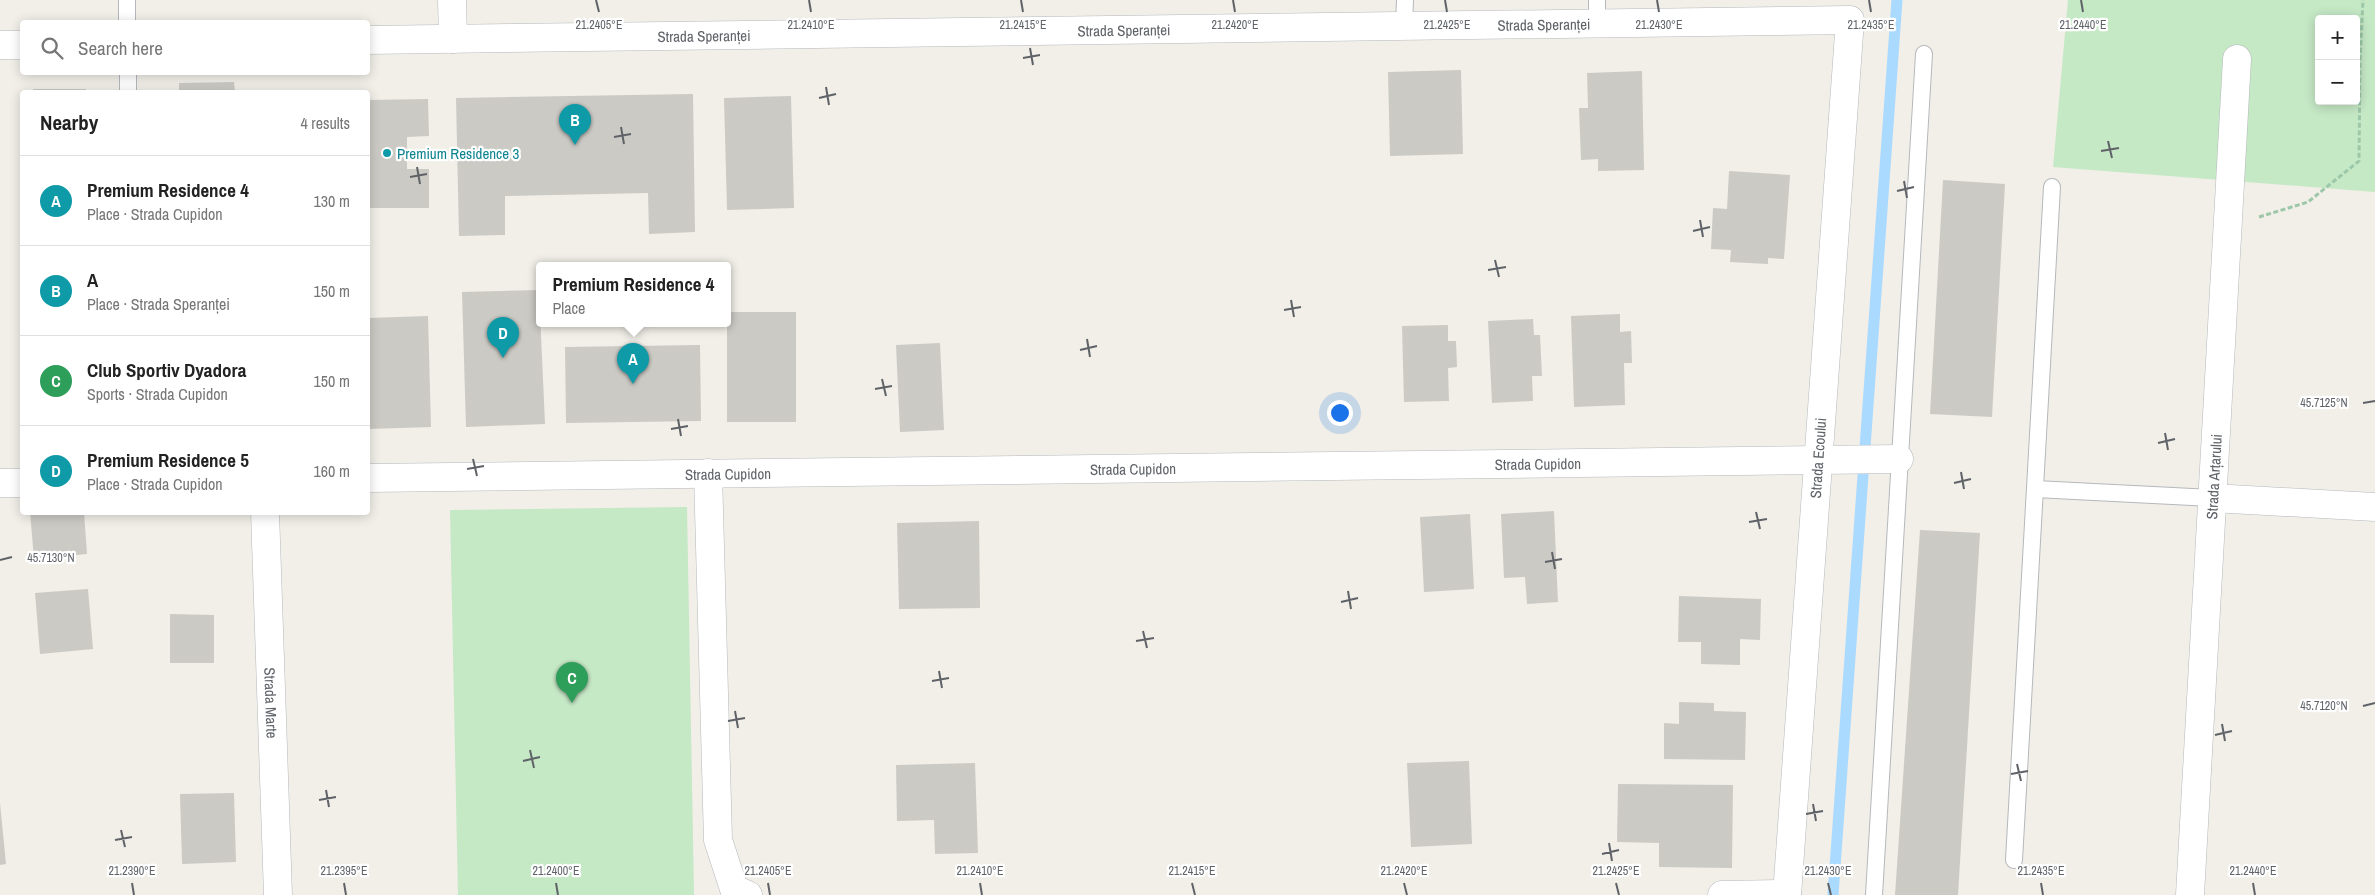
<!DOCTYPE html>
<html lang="en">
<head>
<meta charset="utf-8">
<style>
	body { margin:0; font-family:"Archivo Narrow",sans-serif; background:#f2f2f2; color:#222 }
	.controls { position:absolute; right:15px; top:15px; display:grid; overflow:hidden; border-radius:5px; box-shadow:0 2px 12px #0003 }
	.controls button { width:45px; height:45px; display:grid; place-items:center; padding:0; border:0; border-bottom:1px solid #e0e0e0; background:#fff; color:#222; font:25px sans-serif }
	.you { position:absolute; left:1339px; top:412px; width:18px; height:18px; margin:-12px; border:4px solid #fff; border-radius:50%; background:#1a73e8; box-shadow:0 0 0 8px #1a73e833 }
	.badge { display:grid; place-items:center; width:32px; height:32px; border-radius:50%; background:#0f766e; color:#fff; font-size:16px; font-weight:700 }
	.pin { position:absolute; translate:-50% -41px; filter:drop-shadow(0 1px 2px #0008) }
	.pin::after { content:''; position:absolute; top:26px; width:18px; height:15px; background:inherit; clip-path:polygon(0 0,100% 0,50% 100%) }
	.popup { position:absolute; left:536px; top:262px; width:195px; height:65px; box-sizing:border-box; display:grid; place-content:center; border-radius:5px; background:#fff; filter:drop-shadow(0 1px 4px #0005); font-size:16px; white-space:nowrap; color:#767676 }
	.popup b { font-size:19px; color:#222 }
	.popup::after { content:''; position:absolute; left:50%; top:100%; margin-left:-10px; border:10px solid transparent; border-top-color:#fff }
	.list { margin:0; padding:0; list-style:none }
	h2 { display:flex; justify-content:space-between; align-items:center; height:65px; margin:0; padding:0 20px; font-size:21px }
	h2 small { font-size:16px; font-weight:400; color:#767676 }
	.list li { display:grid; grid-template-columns:32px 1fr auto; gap:15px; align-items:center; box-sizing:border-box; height:90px; padding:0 20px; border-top:1px solid #e0e0e0 }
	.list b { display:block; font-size:19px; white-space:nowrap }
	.list p { margin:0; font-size:16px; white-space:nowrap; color:#767676 }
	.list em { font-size:16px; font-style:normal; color:#767676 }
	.icon { flex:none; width:28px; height:28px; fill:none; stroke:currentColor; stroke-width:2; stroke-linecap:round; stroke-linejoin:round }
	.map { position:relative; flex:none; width:2375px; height:895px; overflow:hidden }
	.search { position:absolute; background:#fff; box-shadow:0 2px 12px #0003; left:20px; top:20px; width:350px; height:55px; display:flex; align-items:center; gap:12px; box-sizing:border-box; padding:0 18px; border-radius:5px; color:#767676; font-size:19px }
	.panel { position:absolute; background:#fff; box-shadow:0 2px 12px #0003; left:20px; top:90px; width:350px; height:425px; border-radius:5px }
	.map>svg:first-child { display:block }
	.green { fill:#c5e8c5; fill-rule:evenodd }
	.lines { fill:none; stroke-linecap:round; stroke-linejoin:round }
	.stream { stroke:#aadaff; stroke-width:11 }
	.building { fill:#cccac5 }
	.lane-casing { stroke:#b5b8bc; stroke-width:18 }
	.street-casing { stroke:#b5b8bc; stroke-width:29 }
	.path { stroke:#9cc7a9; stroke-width:3; stroke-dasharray:5 2.5; stroke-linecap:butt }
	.lane { stroke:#fff; stroke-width:16 }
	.street { stroke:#fff; stroke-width:28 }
	.ticks { fill:none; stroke:#5f6368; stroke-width:2 }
	.culture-dot { fill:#0f9aa8; stroke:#fff; stroke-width:2 }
	.labels { text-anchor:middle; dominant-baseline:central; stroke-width:4.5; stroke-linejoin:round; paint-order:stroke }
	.street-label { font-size:15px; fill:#5f6368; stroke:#fff }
	.culture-label { font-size:15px; fill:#0d838f; stroke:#fff; text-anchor:start }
	.ticks-label { font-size:12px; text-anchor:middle; fill:#5f6368; stroke:#fff; stroke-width:4.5; stroke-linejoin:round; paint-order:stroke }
</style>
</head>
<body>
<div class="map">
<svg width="2375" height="895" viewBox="0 0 2375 895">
	<rect width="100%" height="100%" fill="#f1efe8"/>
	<g class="green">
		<path d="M2068 0H2375V192L2053 167ZM2319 19H2356V101H2319Z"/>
		<path d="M687 507 694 895H458L450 510Z"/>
	</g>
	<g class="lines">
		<path class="stream" d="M1833 895 1897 0"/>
	</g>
	<g class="building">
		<path d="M1461 70 1463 154 1390 156 1388 72Z"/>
		<path d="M1642 71 1644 170 1598 171V159L1581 160 1579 108H1588L1587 73Z"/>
		<path d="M234 82 235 92H179V83Z"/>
		<rect x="33" y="89" width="53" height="3"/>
		<path d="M693 94 695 232 649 234 648 193 505 196V235L459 236 456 98Z"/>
		<path d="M791 96 794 208 727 210 724 98Z"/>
		<path d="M428 99 429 136 407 137V169H429V208H368V100Z"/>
		<path d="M1729 171 1790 175 1784 259 1768 258V264L1730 262 1731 250 1711 249 1713 208 1727 209Z"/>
		<path d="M1943 180 2005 184 1992 417 1930 414Z"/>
		<path d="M539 290 545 424 466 427 462 292Z"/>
		<rect x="727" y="312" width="69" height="110"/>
		<path d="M1620 314V332L1631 331 1632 363H1624L1625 405 1574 407 1571 316Z"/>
		<path d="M428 316 431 427 368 429V318Z"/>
		<path d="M1533 319 1534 335H1540L1542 376H1532L1533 401 1492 403 1488 321Z"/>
		<path d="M1448 325V341H1456L1457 367 1448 368 1449 401 1404 402 1402 326Z"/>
		<path d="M940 343 944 430 900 432 896 345Z"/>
		<path d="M700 345 701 421 566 423 565 347Z"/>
		<path d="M1554 511 1558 602 1527 604 1525 577 1504 578 1501 514Z"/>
		<path d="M30 512H84L87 554 34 559Z"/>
		<path d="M1470 514 1474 589 1424 592 1420 517Z"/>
		<path d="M979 521 980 608 899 609 897 523Z"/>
		<path d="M1920 530 1980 533 1958 895H1895Z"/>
		<path d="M88 589 93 649 40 654 35 593Z"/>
		<path d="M1679 596 1761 599 1760 640 1740 639V665L1701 664V642H1678Z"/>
		<path d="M170 614 214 615V663H170Z"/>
		<path d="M1679 702 1714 703V711L1746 712 1745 760 1664 759V723L1679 724Z"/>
		<path d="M1469 761 1472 844 1411 847 1407 763Z"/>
		<path d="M975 763 978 853 935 854 934 820 897 821 896 765Z"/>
		<path d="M1618 784 1733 785 1732 868 1659 867V843L1617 842Z"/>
		<path d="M234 793 236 862 182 864 180 794Z"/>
		<path d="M0 803 6 864 0 865Z"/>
	</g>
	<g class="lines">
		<g class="lane-casing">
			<g id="lane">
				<path d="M127 0V22"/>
				<path d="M1597 0V23"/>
				<path d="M1404 26 1405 0"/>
				<path d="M128 72V92"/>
				<path d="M2035 489 2212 498"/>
				<path d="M2014 860 2052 187"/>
				<path d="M1874 895 1924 54"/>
			</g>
		</g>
		<g class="street-casing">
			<g id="street">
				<path d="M452 0 453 39"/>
				<path id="s1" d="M368 40 1850 20 1787 895"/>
				<path d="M0 45H22"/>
				<path d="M708 473 718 840 734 889 748 895"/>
				<path id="s2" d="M368 478 1899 459"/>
				<path d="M0 483H22"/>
				<path d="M2212 498 2375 507"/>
				<path id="s3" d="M265 512 278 895"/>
				<path d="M1722 895 1787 894"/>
				<path id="s4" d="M2190 895 2237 59"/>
			</g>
		</g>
		<path class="path" d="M2259 217 2308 202 2359 161 2360 60 2363 0"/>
		<use href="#lane" class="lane"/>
		<use href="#street" class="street"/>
	</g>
	<path class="ticks" d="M596 0 599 12M809 0 811 12M1021 0 1023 12M1233 0 1235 12M1445 0 1447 12M1657 0 1659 12M1869 0 1871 12M2081 0 2083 12M1030 48 1033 65M1023 58 1040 55M826 87 829 105M819 98 836 94M621 127 624 144M614 137 631 134M2108 141 2112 158M2101 151 2119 148M417 167 420 184M410 177 427 174M1904 181 1907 198M1897 191 1914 187M1700 220 1703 237M1693 231 1710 227M1495 260 1499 277M1488 270 1506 267M1291 300 1294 317M1284 310 1301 307M1087 339 1090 357M1080 350 1097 346M882 379 886 396M875 389 892 386M2363 403 2375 401M678 419 681 436M671 429 688 426M2165 433 2168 450M2158 443 2175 439M473 459 477 476M467 469 484 466M1961 472 1964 489M1954 483 1971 479M1756 512 1760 529M1749 522 1767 519M1552 552 1555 569M0 560 12 557M1545 562 1562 559M1348 591 1351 609M1341 602 1358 598M1143 631 1147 648M1136 641 1154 638M939 671 942 688M932 681 949 678M2363 706 2375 703M735 711 738 728M728 721 745 718M2222 724 2225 741M2215 735 2232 731M530 750 534 768M523 761 540 757M2017 764 2021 781M2011 774 2028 771M326 790 329 807M319 800 336 797M1813 804 1816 821M1806 814 1823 811M121 830 125 847M115 840 132 837M1609 843 1612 861M1602 854 1619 850M132 883 134 895M344 883 346 895M556 883 558 895M768 883 770 895M980 883 982 895M1192 883 1195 895M1404 883 1407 895M1616 883 1619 895M1828 883 1831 895M2041 883 2043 895M2253 883 2255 895"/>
	<circle class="culture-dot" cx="387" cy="153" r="5"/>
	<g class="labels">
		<g class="street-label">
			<text stroke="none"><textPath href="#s1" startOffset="1176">Strada Speranței</textPath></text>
			<text stroke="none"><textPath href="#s1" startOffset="756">Strada Speranței</textPath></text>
			<text stroke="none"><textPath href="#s1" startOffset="336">Strada Speranței</textPath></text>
			<text transform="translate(1818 458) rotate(-86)">Strada Ecoului</text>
			<text stroke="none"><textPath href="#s2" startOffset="1170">Strada Cupidon</textPath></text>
			<text stroke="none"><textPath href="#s2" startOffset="765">Strada Cupidon</textPath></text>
			<text stroke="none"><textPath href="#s2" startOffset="360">Strada Cupidon</textPath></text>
			<text stroke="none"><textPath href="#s4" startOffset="419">Strada Arțarului</textPath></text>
			<text stroke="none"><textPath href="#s3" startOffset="191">Strada Marte</textPath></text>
		</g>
		<g class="culture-label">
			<text x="397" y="153">Premium Residence 3</text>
		</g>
	</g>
	<g class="ticks-label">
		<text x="1235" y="29">21.2420°E</text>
		<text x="599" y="29">21.2405°E</text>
		<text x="811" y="29">21.2410°E</text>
		<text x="1023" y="29">21.2415°E</text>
		<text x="1447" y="29">21.2425°E</text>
		<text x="1659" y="29">21.2430°E</text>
		<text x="1871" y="29">21.2435°E</text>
		<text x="2083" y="29">21.2440°E</text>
		<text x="2324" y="407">45.7125°N</text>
		<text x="51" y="562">45.7130°N</text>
		<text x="2324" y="710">45.7120°N</text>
		<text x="132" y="875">21.2390°E</text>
		<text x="344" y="875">21.2395°E</text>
		<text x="556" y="875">21.2400°E</text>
		<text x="768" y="875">21.2405°E</text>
		<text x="980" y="875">21.2410°E</text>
		<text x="1192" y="875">21.2415°E</text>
		<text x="1404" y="875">21.2420°E</text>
		<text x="1616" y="875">21.2425°E</text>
		<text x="1828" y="875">21.2430°E</text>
		<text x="2041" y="875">21.2435°E</text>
		<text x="2253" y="875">21.2440°E</text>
	</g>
</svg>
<div class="controls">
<button>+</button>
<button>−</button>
</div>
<div class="you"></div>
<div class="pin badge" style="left:633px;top:384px;background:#0f9aa8">A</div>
<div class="popup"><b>Premium Residence 4</b>Place</div>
<div class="pin badge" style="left:575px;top:145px;background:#0f9aa8">B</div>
<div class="pin badge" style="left:572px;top:703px;background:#2e9e5b">C</div>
<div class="pin badge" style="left:503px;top:358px;background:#0f9aa8">D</div>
<div class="search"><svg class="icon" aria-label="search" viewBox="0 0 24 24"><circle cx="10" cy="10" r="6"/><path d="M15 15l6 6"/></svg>Search here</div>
<section class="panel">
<h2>Nearby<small>4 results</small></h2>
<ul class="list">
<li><span class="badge" style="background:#0f9aa8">A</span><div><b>Premium Residence 4</b><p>Place · Strada Cupidon</p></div><em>130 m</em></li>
<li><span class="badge" style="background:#0f9aa8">B</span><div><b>A</b><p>Place · Strada Speranței</p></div><em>150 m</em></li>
<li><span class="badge" style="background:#2e9e5b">C</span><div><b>Club Sportiv Dyadora</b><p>Sports · Strada Cupidon</p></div><em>150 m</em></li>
<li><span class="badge" style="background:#0f9aa8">D</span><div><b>Premium Residence 5</b><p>Place · Strada Cupidon</p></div><em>160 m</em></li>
</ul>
</section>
</div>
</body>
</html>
